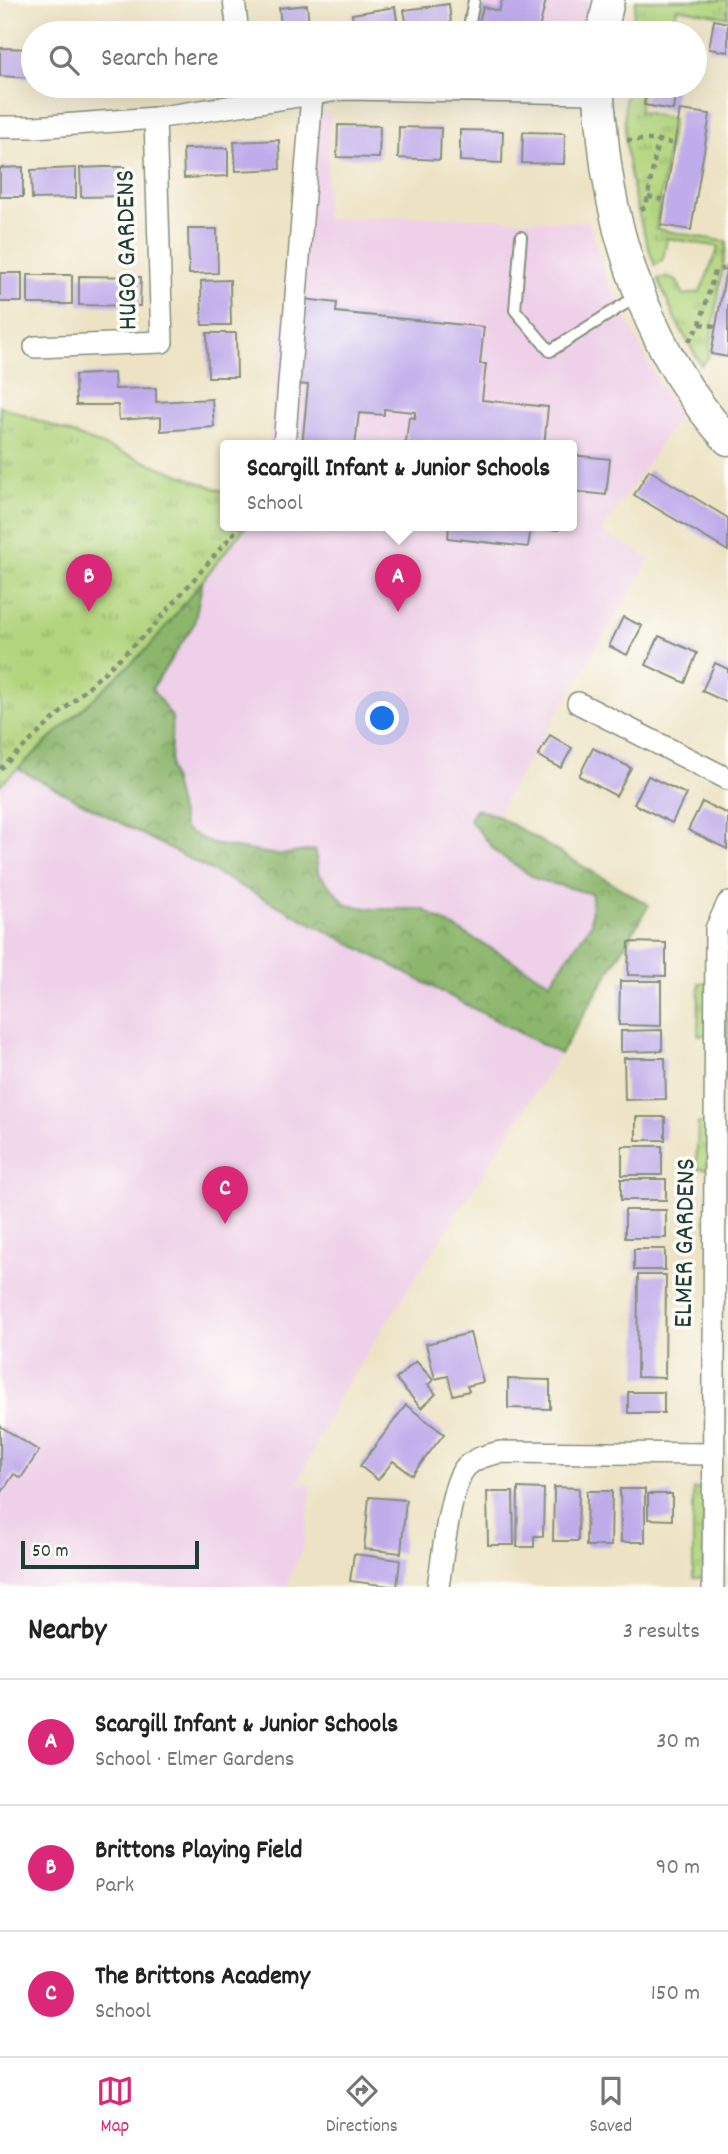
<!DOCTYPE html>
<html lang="en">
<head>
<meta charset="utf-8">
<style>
	body { margin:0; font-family:Dekko,sans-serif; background:#f6f6f6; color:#222 }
	.scale { position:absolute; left:21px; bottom:18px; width:178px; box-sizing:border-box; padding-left:7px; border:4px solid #1f3d34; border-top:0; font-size:19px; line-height:24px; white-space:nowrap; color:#1f3d34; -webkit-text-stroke:5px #fdfcf7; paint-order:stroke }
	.you { position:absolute; left:383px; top:719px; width:24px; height:24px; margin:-18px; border:5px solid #fff; border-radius:50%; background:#1a73e8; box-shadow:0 0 0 10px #1a73e833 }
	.badge { display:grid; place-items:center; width:46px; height:46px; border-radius:50%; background:#db2777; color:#fff; font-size:23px; font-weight:700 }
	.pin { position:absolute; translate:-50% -58px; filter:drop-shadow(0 2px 4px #0008) }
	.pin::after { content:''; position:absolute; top:37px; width:24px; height:21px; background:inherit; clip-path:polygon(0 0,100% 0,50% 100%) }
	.popup { position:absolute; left:220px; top:440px; width:357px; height:91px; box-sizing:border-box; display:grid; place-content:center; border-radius:7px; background:#fff; filter:drop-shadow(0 2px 5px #0005); font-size:23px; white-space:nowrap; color:#767676 }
	.popup b { font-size:26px; color:#222 }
	.popup::after { content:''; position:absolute; left:50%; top:100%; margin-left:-14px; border:14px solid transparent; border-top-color:#fff }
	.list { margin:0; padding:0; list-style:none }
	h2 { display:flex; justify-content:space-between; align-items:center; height:91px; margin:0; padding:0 28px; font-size:30px }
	h2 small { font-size:23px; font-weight:400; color:#767676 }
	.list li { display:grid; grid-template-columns:46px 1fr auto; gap:21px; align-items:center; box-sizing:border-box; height:126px; padding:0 28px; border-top:2px solid #e0e0e0 }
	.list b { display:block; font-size:26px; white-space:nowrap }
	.list p { margin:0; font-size:23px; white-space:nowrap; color:#767676 }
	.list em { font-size:23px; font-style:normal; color:#767676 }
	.icon { flex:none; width:38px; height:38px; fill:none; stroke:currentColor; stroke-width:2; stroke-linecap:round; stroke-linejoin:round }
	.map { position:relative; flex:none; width:728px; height:1587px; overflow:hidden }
	.search { position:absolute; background:#fff; box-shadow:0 7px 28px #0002; left:21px; right:21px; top:21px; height:77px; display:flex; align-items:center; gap:18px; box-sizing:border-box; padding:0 24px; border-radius:38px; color:#767676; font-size:26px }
	.sheet { height:469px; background:#fff }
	nav { display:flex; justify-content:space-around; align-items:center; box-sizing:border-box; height:98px; border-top:2px solid #e0e0e0; background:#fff; font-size:19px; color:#767676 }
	nav a { display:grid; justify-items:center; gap:4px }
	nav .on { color:#db2777 }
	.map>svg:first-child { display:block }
	.built { fill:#eed0e8 }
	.grass { fill:url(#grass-tufts); stroke:#688858; stroke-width:2 }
	.forest { fill:url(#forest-crowns); stroke:#567a50; stroke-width:2 }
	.building { fill:#bfaceb }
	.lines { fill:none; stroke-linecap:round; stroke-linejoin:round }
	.lane-casing { stroke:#86907c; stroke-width:14 }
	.street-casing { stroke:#86907c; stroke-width:24 }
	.secondary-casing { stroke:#86907c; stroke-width:33 }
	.path { stroke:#86907c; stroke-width:4.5; stroke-dasharray:5 5; stroke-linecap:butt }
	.lane { stroke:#fff; stroke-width:10 }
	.street { stroke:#fff; stroke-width:21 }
	.secondary { stroke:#fff; stroke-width:30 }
	.labels { text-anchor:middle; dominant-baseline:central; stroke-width:7; stroke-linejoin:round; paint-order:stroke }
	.street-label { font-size:28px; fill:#1f3d34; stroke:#fdfcf7 }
</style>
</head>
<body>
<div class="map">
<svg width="728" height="1587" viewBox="0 0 728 1587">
	<defs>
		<pattern id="grass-tufts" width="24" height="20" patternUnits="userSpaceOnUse" patternTransform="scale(1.75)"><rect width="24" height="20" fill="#b1d47c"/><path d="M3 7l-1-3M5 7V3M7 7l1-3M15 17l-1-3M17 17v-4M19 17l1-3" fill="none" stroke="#8fad66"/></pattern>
		<pattern id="forest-crowns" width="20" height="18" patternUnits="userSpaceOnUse" patternTransform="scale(1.75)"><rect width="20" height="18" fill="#8cb66c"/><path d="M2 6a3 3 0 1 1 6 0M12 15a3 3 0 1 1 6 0" fill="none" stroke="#72955a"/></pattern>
	</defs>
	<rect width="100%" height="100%" fill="#fdfcf7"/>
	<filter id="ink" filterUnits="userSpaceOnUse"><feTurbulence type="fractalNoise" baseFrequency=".0143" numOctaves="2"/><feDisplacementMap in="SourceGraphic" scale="14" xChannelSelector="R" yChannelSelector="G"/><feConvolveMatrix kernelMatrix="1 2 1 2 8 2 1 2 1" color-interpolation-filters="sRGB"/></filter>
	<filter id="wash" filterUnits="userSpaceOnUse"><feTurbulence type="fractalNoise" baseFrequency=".00686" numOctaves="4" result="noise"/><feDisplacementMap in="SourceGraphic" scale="28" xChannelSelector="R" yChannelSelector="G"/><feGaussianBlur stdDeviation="1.57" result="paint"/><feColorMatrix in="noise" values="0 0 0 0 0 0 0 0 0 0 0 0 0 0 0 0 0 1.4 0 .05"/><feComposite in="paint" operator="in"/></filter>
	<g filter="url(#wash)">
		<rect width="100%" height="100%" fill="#ede3c4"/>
		<g class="built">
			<path d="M484 0H590L595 14 591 33H478Z"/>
			<path d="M330 112 325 219 405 216 589 222 605 274 657 381 679 416 601 532 650 559 496 815 649 905 560 1054 341 1393 297 1483 312 1485 304 1545 286 1587H0V785L151 645 246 526H571V446H269L301 118Z"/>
		</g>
		<g class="grass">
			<path d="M636 0H728V17L677 8 672 33H631Z"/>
			<path d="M626 86H643L639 111 673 119 656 229 727 242 708 358 701 365 676 321 658 279 667 277 676 280 684 295 700 292 719 247 667 238 663 259 655 265C634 210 620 144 626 86Z"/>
			<path d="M0 406 225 492V526H246L151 645 0 785Z"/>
			<path d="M728 966V1085L726 1075Z"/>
			<path d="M699 983H708L707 1035H698Z"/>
			<path d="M698 1123H708L707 1169 696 1168Z"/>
			<rect x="693" y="1489" width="11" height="89"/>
		</g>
		<path class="forest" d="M203 580 194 624 152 689 172 717 170 768 184 829 212 844 278 855 315 850 318 873 347 905 374 909H422L550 982 591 924 592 894 536 879 497 853 469 819 475 809 496 815 649 905 560 1054 18 769 151 645Z"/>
		<g id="blocks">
			<g class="building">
				<path d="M502 0H546L538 33H494L495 31 478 26 483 7 499 11Z"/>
				<path d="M449 4 452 32 408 33 404 10Z"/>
				<path d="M307 5 310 33H282L279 8Z"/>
				<path d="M395 7 399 33H354L352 14Z"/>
				<path d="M714 20 728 23V52L709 49Z"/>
				<path d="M0 48 33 49V78L0 76Z"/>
				<path d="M647 86H676L673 110 644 105Z"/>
				<path d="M680 110 710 114 691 230 661 225Z"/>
				<path d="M338 125 380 126 379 158 337 157Z"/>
				<path d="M399 127 441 128 440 160 398 158Z"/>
				<path d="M460 130 503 131 502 163 460 161Z"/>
				<path d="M523 132 565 133 564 164 522 163Z"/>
				<path d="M279 140 280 169 236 171 234 142Z"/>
				<path d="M228 148V176L184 178 183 149Z"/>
				<path d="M23 167V197H0V168Z"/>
				<path d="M103 167H125V196L81 197 80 168Z"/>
				<path d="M76 168V198L32 199 31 170Z"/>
				<path d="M188 229H217L218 273 189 274Z"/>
				<path d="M727 265H728V357L711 354Z"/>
				<rect x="0" y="273" width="22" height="29"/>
				<rect x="28" y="275" width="44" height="29"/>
				<path d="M79 276 141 277 140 306 79 305Z"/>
				<path d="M230 280 231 325H202L201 281Z"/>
				<path d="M304 299 337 303 336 312 484 327 480 364H486L482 400 548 407 544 446H401L406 442 409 417 415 418V412L384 409V415L359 413 355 446H302L308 385 296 384Z"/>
				<path d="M207 333H236L237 377H208Z"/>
				<path d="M114 373 115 389 156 388V402L212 399 214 427 161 431V417L119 420 118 405H76L75 375Z"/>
				<path d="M571 455 610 459 606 495 572 491 573 474H571Z"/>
				<path d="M649 470 728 518V551L634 495Z"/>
				<path d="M449 526H531L528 547 448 538Z"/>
				<path d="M536 526H559L558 530 536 528Z"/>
				<path d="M623 617 642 626 627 655 609 646Z"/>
				<path d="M659 636 697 653 685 683 646 665Z"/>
				<path d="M715 663 728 669V703L702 691Z"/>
				<path d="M550 735 572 748 561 768 538 756Z"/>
				<path d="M593 748 631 768 616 796 579 776Z"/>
				<path d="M648 776 686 794 672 823 634 804Z"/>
				<path d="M702 802 728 814 727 849 688 830Z"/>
				<path d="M629 942 666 943V976L628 975Z"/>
				<path d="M620 981H661V1026L619 1025Z"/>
				<path d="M662 1030V1051L621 1052V1031Z"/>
				<path d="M624 1058H665L666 1099 625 1100Z"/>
				<rect x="636" y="1117" width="29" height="23"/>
				<rect x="622" y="1146" width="40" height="29"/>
				<rect x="621" y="1179" width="45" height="21"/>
				<rect x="625" y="1210" width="41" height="28"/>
				<rect x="634" y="1249" width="31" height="21"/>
				<path d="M638 1275H666L665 1378 637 1377Z"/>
				<path d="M470 1333 483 1382 467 1386 469 1391 453 1395 448 1376 435 1379 426 1344Z"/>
				<path d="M416 1361 433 1380 428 1385 436 1394 421 1408 396 1379Z"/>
				<path d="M508 1379 550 1380V1409L508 1408Z"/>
				<rect x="628" y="1392" width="36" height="21"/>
				<path d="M406 1405 444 1434 412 1475 393 1461 378 1480 360 1466Z"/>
				<path d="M0 1426 39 1451 21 1478 14 1474 0 1495Z"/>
				<path d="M554 1487 579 1488 578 1541H553Z"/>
				<path d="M518 1488 544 1489 543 1536H534V1547H517Z"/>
				<path d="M620 1489H645V1542H621Z"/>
				<path d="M587 1491H612L611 1546H586Z"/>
				<path d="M487 1492H513L514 1545H488Z"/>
				<path d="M648 1494H672V1520L648 1519Z"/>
				<path d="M369 1497 406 1500 401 1553 364 1549Z"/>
				<path d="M354 1554 400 1560 397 1587 350 1581Z"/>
			</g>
		</g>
	</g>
	<g filter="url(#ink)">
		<use href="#blocks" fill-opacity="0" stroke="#86907c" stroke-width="2"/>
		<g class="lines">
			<g class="lane-casing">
				<g id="lane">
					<path d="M468 33 474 0"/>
					<path d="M521 237 515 310 550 351 639 295"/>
				</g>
			</g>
			<g class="street-casing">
				<g id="street">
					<path d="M234 0 238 33"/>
					<path d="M0 127H35L155 118 344 89 599 93"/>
					<path d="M35 347 162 342 155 118"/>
					<path d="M284 446 312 95"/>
					<path d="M578 703 728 779"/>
					<path d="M438 1587C442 1561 450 1485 465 1468 474 1458 488 1455 501 1452L713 1454"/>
					<path d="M713 1587 716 929 728 903"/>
				</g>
			</g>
			<g class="secondary-casing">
				<g id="secondary">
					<path d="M602 33 609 0"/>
					<path d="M599 86C598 103 602 121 603 139 613 246 655 360 728 440"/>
				</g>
			</g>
			<g class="path">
				<path d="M627 140H658L674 144"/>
				<path d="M648 197 665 200"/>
				<path d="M641 210 646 206 658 140"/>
				<path d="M700 324 716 326"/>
				<path d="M689 341 700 324 715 271 726 268"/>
				<path d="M0 769 151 629 240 526"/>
			</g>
			<use href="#lane" class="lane"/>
			<use href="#street" class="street"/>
			<use href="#secondary" class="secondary"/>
		</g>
	</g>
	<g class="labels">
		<g class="street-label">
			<text transform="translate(129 250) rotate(-91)">HUGO GARDENS</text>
			<text transform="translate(687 1243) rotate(-89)">ELMER GARDENS</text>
		</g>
	</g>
</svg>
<div class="scale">50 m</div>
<div class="you"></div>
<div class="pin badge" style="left:398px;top:612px">A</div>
<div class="popup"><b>Scargill Infant &amp; Junior Schools</b>School</div>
<div class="pin badge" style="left:89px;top:612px">B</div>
<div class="pin badge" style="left:225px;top:1224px">C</div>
<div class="search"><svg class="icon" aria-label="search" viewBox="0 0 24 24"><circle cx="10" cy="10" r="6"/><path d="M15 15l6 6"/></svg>Search here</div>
</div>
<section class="sheet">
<h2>Nearby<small>3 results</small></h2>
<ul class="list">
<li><span class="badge">A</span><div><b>Scargill Infant &amp; Junior Schools</b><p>School · Elmer Gardens</p></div><em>30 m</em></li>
<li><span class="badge">B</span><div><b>Brittons Playing Field</b><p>Park</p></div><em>90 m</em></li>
<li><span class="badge">C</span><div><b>The Brittons Academy</b><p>School</p></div><em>150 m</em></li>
</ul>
</section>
<nav>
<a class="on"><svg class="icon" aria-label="map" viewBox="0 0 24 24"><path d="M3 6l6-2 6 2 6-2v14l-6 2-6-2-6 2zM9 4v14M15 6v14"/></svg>Map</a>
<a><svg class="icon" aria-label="directions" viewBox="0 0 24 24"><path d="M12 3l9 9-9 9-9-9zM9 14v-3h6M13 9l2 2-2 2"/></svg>Directions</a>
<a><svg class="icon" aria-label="saved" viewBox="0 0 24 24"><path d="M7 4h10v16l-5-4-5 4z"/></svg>Saved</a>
</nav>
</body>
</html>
